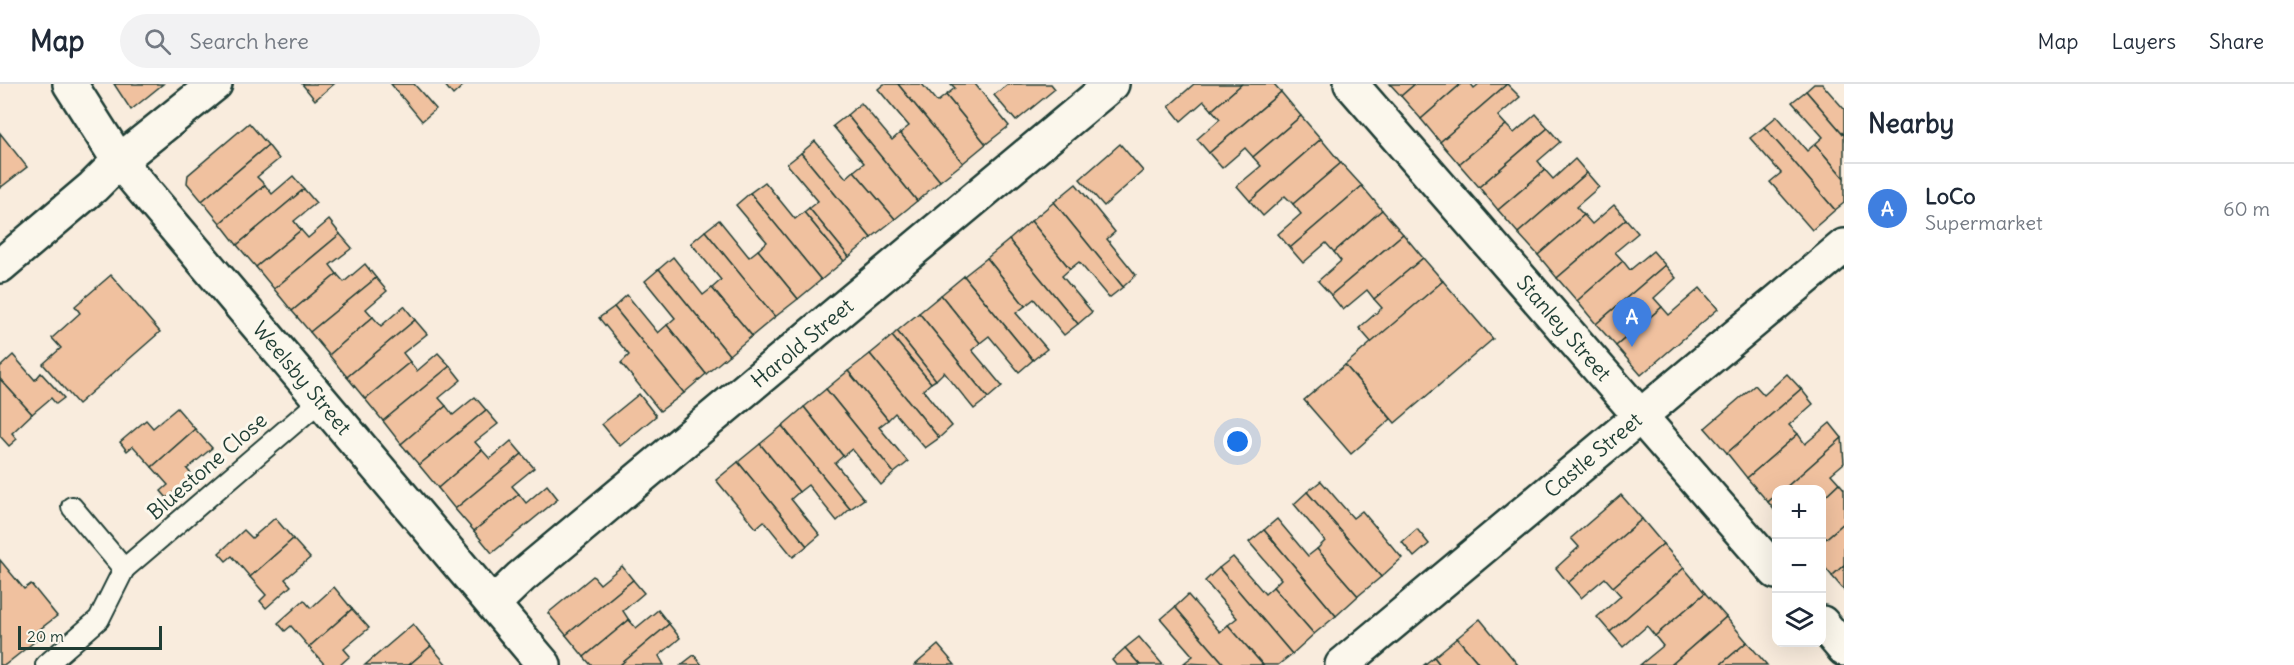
<!DOCTYPE html>
<html lang="en">
<head>
<meta charset="utf-8">
<style>
	body { margin:0; font-family:Delius,sans-serif; background:#f2f2f3; color:#1f2937 }
	.controls { position:absolute; right:18px; bottom:18px; display:grid; overflow:hidden; border-radius:12px; box-shadow:0 6px 24px #0002 }
	.controls button { width:54px; height:54px; display:grid; place-items:center; padding:0; border:0; border-bottom:2px solid #e0e1e3; background:#fff; color:#1f2937; font:30px sans-serif }
	.scale { position:absolute; left:18px; bottom:15px; width:144px; box-sizing:border-box; padding-left:6px; border:3px solid #1f3d34; border-top:0; font-size:16px; line-height:21px; white-space:nowrap; color:#1f3d34; -webkit-text-stroke:4px #fbf7ec; paint-order:stroke }
	.you { position:absolute; left:1238px; top:358px; width:21px; height:21px; margin:-15px; border:4px solid #fff; border-radius:50%; background:#1a73e8; box-shadow:0 0 0 9px #1a73e833 }
	.badge { display:grid; place-items:center; width:39px; height:39px; border-radius:50%; background:#0b8043; color:#fff; font-size:20px; font-weight:700 }
	.pin { position:absolute; translate:-50% -50px; filter:drop-shadow(0 2px 3px #0008) }
	.pin::after { content:''; position:absolute; top:32px; width:21px; height:18px; background:inherit; clip-path:polygon(0 0,100% 0,50% 100%) }
	.list { margin:0; padding:0; list-style:none }
	h2 { display:flex; justify-content:space-between; align-items:center; height:78px; margin:0; padding:0 24px; font-size:26px }
	h2 small { font-size:20px; font-weight:400; color:#747a83 }
	.list li { display:grid; grid-template-columns:39px 1fr auto; gap:18px; align-items:center; box-sizing:border-box; height:90px; padding:0 24px; border-top:2px solid #e0e1e3 }
	.list b { display:block; font-size:22px; white-space:nowrap }
	.list p { margin:0; font-size:20px; white-space:nowrap; color:#747a83 }
	.list em { font-size:20px; font-style:normal; color:#747a83 }
	.icon { flex:none; width:33px; height:33px; fill:none; stroke:currentColor; stroke-width:2; stroke-linecap:round; stroke-linejoin:round }
	.map { position:relative; flex:none; width:1844px; height:581px; overflow:hidden }
	header { display:flex; align-items:center; gap:36px; box-sizing:border-box; height:84px; padding:0 30px; background:#fff; border-bottom:2px solid #e0e1e3 }
	header strong { font-size:28px }
	nav { display:flex; gap:33px; margin-inline-start:auto; font-size:21px }
	.search { width:420px; height:54px; background:#f2f2f3; display:flex; align-items:center; gap:15px; box-sizing:border-box; padding:0 21px; border-radius:33px; color:#747a83; font-size:22px }
	main { display:flex }
	aside { flex:1; background:#fff }
	.map>svg:first-child { display:block }
	.building { fill:#f0c19f; stroke:#1f3d34; stroke-width:1.5 }
	.lines { fill:none; stroke-linecap:round; stroke-linejoin:round }
	.lane-casing { stroke:#1f3d34; stroke-width:24 }
	.street-casing { stroke:#1f3d34; stroke-width:38 }
	.lane { stroke:#fbf7ec; stroke-width:20 }
	.street { stroke:#fbf7ec; stroke-width:33 }
	.labels { text-anchor:middle; dominant-baseline:central; stroke-width:6; stroke-linejoin:round; paint-order:stroke }
	.street-label { font-size:21px; fill:#1f3d34; stroke:#fbf7ec }
</style>
</head>
<body>
<header>
<strong>Map</strong>
<div class="search"><svg class="icon" aria-label="search" viewBox="0 0 24 24"><circle cx="10" cy="10" r="6"/><path d="M15 15l6 6"/></svg>Search here</div>
<nav><a>Map</a><a>Layers</a><a>Share</a></nav>
</header>
<main>
<div class="map">
<svg width="1844" height="581" viewBox="0 0 1844 581">
	<rect width="100%" height="100%" fill="#f9ecdd"/>
	<filter id="ink" filterUnits="userSpaceOnUse"><feTurbulence type="fractalNoise" baseFrequency=".0167" numOctaves="2"/><feDisplacementMap in="SourceGraphic" scale="12" xChannelSelector="R" yChannelSelector="G"/><feConvolveMatrix kernelMatrix="1 2 1 2 8 2 1 2 1" color-interpolation-filters="sRGB"/></filter>
	<g filter="url(#ink)">
		<g class="building">
			<path d="M114 0H163L131 26Z"/>
			<path d="M302 0H334L315 16Z"/>
			<path d="M391 0H414L436 25 422 37Z"/>
			<path d="M444 0H465L453 11Z"/>
			<path d="M884 0H898L963 79 940 97 900 49 909 42 878 5Z"/>
			<path d="M898 0H922L937 18 946 11 986 60 963 79Z"/>
			<path d="M951 0H975L1009 42 986 60 946 11 955 4Z"/>
			<path d="M1008 0H1051L1055 5 1016 37 994 11Z"/>
			<path d="M1194 0H1242L1212 26 1204 17 1181 37 1169 22Z"/>
			<path d="M1242 0H1274L1281 8 1209 69 1197 55 1220 35 1212 26Z"/>
			<path d="M1390 0H1415L1401 12Z"/>
			<path d="M1415 0H1461L1421 35 1401 12Z"/>
			<path d="M1461 0H1471L1474 4 1479 0H1507L1440 58 1421 35Z"/>
			<path d="M1507 0 1520 13 1498 32 1506 41 1459 80 1440 58Z"/>
			<path d="M1814 0H1822L1844 25V51L1806 7Z"/>
			<path d="M1806 7 1844 51V94L1815 60 1823 53 1792 18Z"/>
			<path d="M1281 8 1301 32 1253 73 1245 64 1222 84 1209 69Z"/>
			<path d="M861 19 892 56 900 49 940 97 917 117 847 31Z"/>
			<path d="M1536 30 1548 44 1479 103 1459 80 1506 41 1514 49Z"/>
			<path d="M847 31 917 117 895 135 854 87 864 79 833 42Z"/>
			<path d="M1301 32 1321 55 1250 117 1237 102 1261 82 1253 73Z"/>
			<path d="M1777 32 1807 67 1815 60 1844 94V119L1835 126 1764 43Z"/>
			<path d="M249 39 268 61 202 117 187 99 188 91Z"/>
			<path d="M1764 43 1835 126 1812 146 1770 98 1781 89 1750 54Z"/>
			<path d="M1548 44 1560 58 1538 77 1545 86 1498 126 1479 103Z"/>
			<path d="M0 49 27 83 0 104Z"/>
			<path d="M1321 55 1341 79 1293 120 1285 112 1263 132 1250 117Z"/>
			<path d="M815 57 846 94 854 87 895 135 871 154 801 69Z"/>
			<path d="M1120 60 1143 87 1104 122 1080 95Z"/>
			<path d="M268 61 279 75 257 93 265 101 220 139 202 117Z"/>
			<path d="M801 69 871 154 849 173 809 124 818 117 787 80Z"/>
			<path d="M1575 75 1587 89 1518 149 1498 126 1545 86 1553 95Z"/>
			<path d="M1341 79 1362 102 1290 164 1278 150 1301 130 1293 120Z"/>
			<path d="M1587 89 1599 103 1576 123 1584 131 1538 171 1518 149Z"/>
			<path d="M293 92 304 105 237 161 220 139 265 101 272 110Z"/>
			<path d="M765 98 795 135 804 128 844 177 821 196 750 109Z"/>
			<path d="M1076 100 1115 148 1107 155 1136 191 1123 203 1054 118Z"/>
			<path d="M1362 102 1382 126 1334 168 1326 159 1303 179 1290 164Z"/>
			<path d="M304 105 316 119 294 137 301 146 256 183 237 161Z"/>
			<path d="M750 109 821 196 798 215 758 166 767 158 736 121Z"/>
			<path d="M1054 118 1123 203 1109 214 1079 178 1070 185 1031 137Z"/>
			<path d="M1614 121 1626 135 1557 194 1538 171 1584 131 1592 140Z"/>
			<path d="M809 124 849 173 844 177 804 128Z"/>
			<path d="M1382 126 1403 150 1331 211 1318 197 1341 177 1334 168Z"/>
			<path d="M1626 135 1638 149 1615 168 1623 177 1577 217 1557 194Z"/>
			<path d="M329 136 340 150 274 205 256 183 301 146 308 154Z"/>
			<path d="M719 136 749 173 758 166 798 215 775 233 705 147Z"/>
			<path d="M1031 137 1070 185 1062 192 1092 228 1078 240 1009 156Z"/>
			<path d="M705 147 775 233 752 252 712 204 721 196 691 159Z"/>
			<path d="M340 150 352 164 330 181 337 190 292 227 274 205Z"/>
			<path d="M1403 150 1423 174 1374 215 1367 206 1343 226 1331 211Z"/>
			<path d="M1009 156 1078 240 1064 251 1034 215 1025 222 987 174Z"/>
			<path d="M1653 167 1665 181 1596 240 1577 217 1623 177 1630 186Z"/>
			<path d="M673 173 703 211 712 204 752 252 729 271 659 185Z"/>
			<path d="M987 174 1025 222 1016 229 1047 265 1033 276 964 192Z"/>
			<path d="M1423 174 1443 197 1372 259 1359 244 1382 224 1374 215Z"/>
			<path d="M365 180 376 194 310 248 292 227 337 190 344 198Z"/>
			<path d="M1665 181 1676 194 1654 214 1662 223 1616 262 1596 240Z"/>
			<path d="M659 185 729 271 706 290 667 241 675 234 645 197Z"/>
			<path d="M111 191 160 248 78 320 43 280 61 264 52 254 80 229 75 222Z"/>
			<path d="M964 192 1033 276 1019 288 989 252 980 259 941 211Z"/>
			<path d="M376 194 387 207 366 225 373 233 329 271 310 248Z"/>
			<path d="M1443 197 1493 255 1395 339 1345 281Z"/>
			<path d="M1700 204 1718 225 1641 291 1616 262 1662 223 1669 231Z"/>
			<path d="M627 211 658 249 667 241 706 290 684 309 614 223Z"/>
			<path d="M941 211 980 259 972 266 1002 302 988 314 919 229Z"/>
			<path d="M404 222 415 236 347 293 329 271 373 233 381 242Z"/>
			<path d="M614 223 684 309 660 327 621 279 629 271 599 234Z"/>
			<path d="M919 229 988 314 974 325 944 288 936 296 897 247Z"/>
			<path d="M415 236 427 250 403 269 410 278 365 315 347 293Z"/>
			<path d="M897 247 936 296 931 299 892 252Z"/>
			<path d="M892 252 931 299 923 306 952 342 939 354 870 270Z"/>
			<path d="M438 269 450 282 383 337 365 315 410 278 417 287Z"/>
			<path d="M870 270 939 354 925 364 895 329 888 336 848 287Z"/>
			<path d="M13 271 35 296 41 289 64 314 56 320 51 314 32 330 0 295V283Z"/>
			<path d="M1345 281 1391 335 1351 370 1304 316Z"/>
			<path d="M450 282 461 296 439 314 446 322 401 360 383 337Z"/>
			<path d="M848 287 888 336 879 343 908 378 894 389 826 305Z"/>
			<path d="M1787 290 1801 305 1727 369 1705 344 1755 301 1764 311Z"/>
			<path d="M0 295 32 330 12 349 17 355 9 362 0 352Z"/>
			<path d="M826 305 894 389 881 401 852 365 843 372 804 323Z"/>
			<path d="M1801 305 1813 320 1789 341 1798 350 1747 394 1727 369Z"/>
			<path d="M639 310 656 332 620 362 602 340Z"/>
			<path d="M475 313 486 326 419 381 401 360 446 322 453 331Z"/>
			<path d="M804 323 843 372 835 379 864 415 850 425 782 342Z"/>
			<path d="M177 324 195 345 152 383 133 362 127 367 120 358 146 336 153 344Z"/>
			<path d="M486 326 498 340 475 358 482 366 438 404 419 381Z"/>
			<path d="M1830 339 1842 354 1783 406H1776V411L1768 418 1747 394 1798 350 1805 360Z"/>
			<path d="M782 342 850 425 837 437 808 401 799 408 760 360Z"/>
			<path d="M195 345 212 364 187 385 193 392 167 414 161 407 168 401 152 383Z"/>
			<path d="M1842 354 1844 379 1831 390 1839 399 1822 415V406H1783Z"/>
			<path d="M511 357 522 370 455 425 438 404 482 366 490 375Z"/>
			<path d="M760 360 799 408 791 415 820 451 807 462 738 378Z"/>
			<path d="M522 370 534 384 512 402 519 410 474 447 455 425Z"/>
			<path d="M738 378 807 462 793 473 764 437 756 444 716 396Z"/>
			<path d="M1321 397 1353 434 1362 427 1402 474 1381 493 1307 408Z"/>
			<path d="M1839 399 1844 405V439L1822 458V415Z"/>
			<path d="M547 401 558 415 492 469 474 447 519 410 526 419Z"/>
			<path d="M1307 408 1381 493 1358 512 1317 465 1325 457 1294 420Z"/>
			<path d="M1621 411 1642 435 1568 499 1556 484 1579 463 1571 454Z"/>
			<path d="M1776 411V428L1768 418Z"/>
			<path d="M275 434 293 455 250 493 232 472 226 477 219 469 244 446 252 454Z"/>
			<path d="M1277 435 1308 472 1317 465 1358 512 1336 532 1264 446Z"/>
			<path d="M1642 435 1663 460 1613 503 1605 494 1581 514 1568 499Z"/>
			<path d="M1844 439V481L1832 492 1822 480V458Z"/>
			<path d="M1417 445 1429 460 1414 473 1402 458Z"/>
			<path d="M1264 446 1336 532 1314 550 1273 503 1281 495 1249 458Z"/>
			<path d="M293 455 310 474 285 495 291 502 266 524 260 517 266 511 250 493Z"/>
			<path d="M1663 460 1684 484 1610 548 1597 533 1621 512 1613 503Z"/>
			<path d="M1233 473 1265 510 1273 503 1314 550 1292 570 1219 484Z"/>
			<path d="M0 476 24 505 31 500 57 532 39 546 43 551 5 581H0Z"/>
			<path d="M1844 481V506L1832 492Z"/>
			<path d="M622 482 633 496 566 551 548 529 593 492 600 500Z"/>
			<path d="M1219 484 1292 570 1278 581H1263L1228 541 1237 534 1205 497Z"/>
			<path d="M1684 484 1705 509 1655 552 1647 542 1623 563 1610 548Z"/>
			<path d="M633 496 644 509 623 527 629 536 584 573 566 551Z"/>
			<path d="M334 503 352 525 309 563 291 542 285 547 278 539 304 516 311 524Z"/>
			<path d="M1705 509 1726 533 1671 581H1640L1663 562 1655 552Z"/>
			<path d="M1188 511 1220 548 1228 541 1263 581H1225L1175 523Z"/>
			<path d="M1175 523 1225 581 1184 579 1193 572 1161 535Z"/>
			<path d="M352 525 369 544 344 565 350 572 340 581H325L309 563Z"/>
			<path d="M658 526 669 540 620 581H591L584 573 629 536 636 544Z"/>
			<path d="M1726 533 1747 558 1720 581H1671Z"/>
			<path d="M1480 535 1518 581H1480L1457 554Z"/>
			<path d="M413 540 431 562 409 581H365Z"/>
			<path d="M669 540 680 554 659 572 664 581H620Z"/>
			<path d="M1139 553 1163 581H1140L1125 564Z"/>
			<path d="M1457 554 1480 581H1440L1434 573Z"/>
			<path d="M1747 558 1767 581H1720Z"/>
			<path d="M938 561 955 581H915Z"/>
			<path d="M431 562 447 581H409Z"/>
			<path d="M1125 564 1140 581H1116L1112 576Z"/>
			<path d="M694 571 702 581H681Z"/>
			<path d="M1434 573 1440 581H1424Z"/>
		</g>
		<g class="lines">
			<g class="lane-casing">
				<g id="lane">
					<path d="M72 423 124 485 321 316"/>
					<path d="M46 581 99 535 124 485"/>
				</g>
			</g>
			<g class="street-casing">
				<g id="street">
					<path d="M70 0 119 77 544 581"/>
					<path d="M1351 0 1776 488"/>
					<path d="M0 182 93 103 119 77 215 0"/>
					<path d="M493 520 521 493 1112 0"/>
					<path d="M1822 539 1844 565"/>
					<path d="M1342 581 1844 162"/>
				</g>
			</g>
			<use href="#lane" class="lane"/>
			<use href="#street" class="street"/>
		</g>
	</g>
	<g class="labels">
		<g class="street-label">
			<text transform="translate(1564 244) rotate(49)">Stanley Street</text>
			<text transform="translate(802 259) rotate(-40)">Harold Street</text>
			<text transform="translate(302 294) rotate(50)">Weelsby Street</text>
			<text transform="translate(1593 371) rotate(-40)">Castle Street</text>
			<text transform="translate(207 382) rotate(-41)">Bluestone Close</text>
		</g>
	</g>
</svg>
<div class="controls">
<button>+</button>
<button>−</button>
<button><svg class="icon" aria-label="layers" viewBox="0 0 24 24"><path d="M12 4l9 5-9 5-9-5zM3 14l9 5 9-5"/></svg></button>
</div>
<div class="scale">20 m</div>
<div class="you"></div>
<div class="pin badge" style="left:1632px;top:263px;background:#3f7fe0">A</div>
</div>
<aside>
<h2>Nearby<small></small></h2>
<ul class="list">
<li><span class="badge" style="background:#3f7fe0">A</span><div><b>LoCo</b><p>Supermarket</p></div><em>60 m</em></li>
</ul>
</aside>
</main>
</body>
</html>
